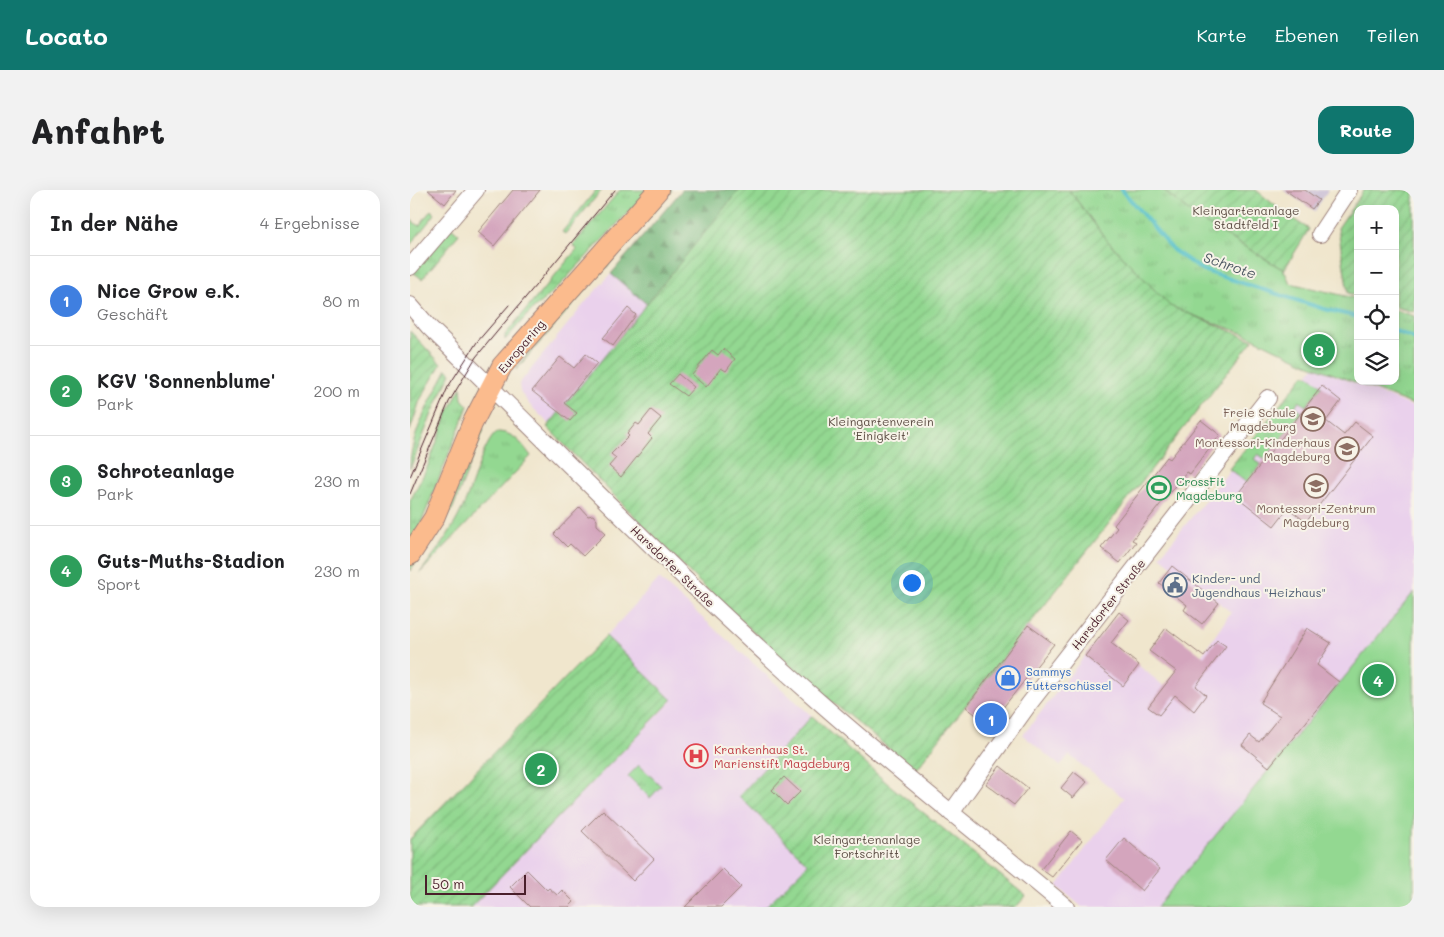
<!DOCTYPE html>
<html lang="de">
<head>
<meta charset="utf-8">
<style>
	body { margin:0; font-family:Mali,sans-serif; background:#f2f2f2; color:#202124 }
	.controls { position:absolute; right:15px; top:15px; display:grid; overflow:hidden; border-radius:10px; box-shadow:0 5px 20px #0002 }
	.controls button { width:45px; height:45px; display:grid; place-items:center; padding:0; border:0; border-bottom:1px solid #e0e0e0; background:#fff; color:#202124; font:25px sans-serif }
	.scale { position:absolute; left:15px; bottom:12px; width:101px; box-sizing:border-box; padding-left:5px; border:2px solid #4a1f2b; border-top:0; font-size:14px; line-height:18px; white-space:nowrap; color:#4a1f2b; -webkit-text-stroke:4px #f7f3e8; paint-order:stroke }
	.you { position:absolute; left:501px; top:392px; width:18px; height:18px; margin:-12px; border:4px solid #fff; border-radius:50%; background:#1a73e8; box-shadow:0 0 0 8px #1a73e833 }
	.badge { display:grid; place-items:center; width:32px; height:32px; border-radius:50%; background:#0f766e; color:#fff; font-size:16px; font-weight:700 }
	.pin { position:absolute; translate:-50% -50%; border:2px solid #fff; box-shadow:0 1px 5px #0006 }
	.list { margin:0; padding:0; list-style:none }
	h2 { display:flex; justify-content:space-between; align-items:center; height:65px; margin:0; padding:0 20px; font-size:21px }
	h2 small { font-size:16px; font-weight:400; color:#757577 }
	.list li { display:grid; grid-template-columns:32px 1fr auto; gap:15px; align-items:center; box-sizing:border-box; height:90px; padding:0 20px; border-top:1px solid #e0e0e0 }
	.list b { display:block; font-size:19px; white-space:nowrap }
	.list p { margin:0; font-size:16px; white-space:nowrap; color:#757577 }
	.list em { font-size:16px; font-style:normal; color:#757577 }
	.icon { flex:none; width:28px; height:28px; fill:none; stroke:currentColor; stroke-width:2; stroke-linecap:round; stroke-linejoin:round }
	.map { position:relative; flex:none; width:1004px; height:717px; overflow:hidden; border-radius:15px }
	header { display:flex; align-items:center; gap:30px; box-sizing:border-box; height:70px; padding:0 25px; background:#0f766e; color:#fff }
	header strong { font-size:24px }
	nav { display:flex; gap:28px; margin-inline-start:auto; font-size:18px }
	.intro { display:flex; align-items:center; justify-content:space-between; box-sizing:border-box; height:120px; padding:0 30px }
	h1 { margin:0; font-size:35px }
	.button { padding:12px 22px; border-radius:15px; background:#0f766e; color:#fff; font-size:18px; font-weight:700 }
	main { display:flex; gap:30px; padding:0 30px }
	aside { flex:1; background:#fff; border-radius:15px; box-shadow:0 5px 20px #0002 }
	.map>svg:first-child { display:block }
	.built { fill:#ead1ec }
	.industrial { fill:#cabfd6 }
	.grass { fill:url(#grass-tufts); stroke:#6e7c5e }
	.forest { fill:url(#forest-firs); stroke:#606c53 }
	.garden { fill:url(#garden-furrows); stroke:#6e7c5e }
	.pitch { fill:#93d891; stroke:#6e7c5e }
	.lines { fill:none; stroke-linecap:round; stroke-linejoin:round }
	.stream { stroke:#54c1ca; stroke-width:4 }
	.building { fill:#d4a5bd }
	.minor-casing { stroke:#9d827c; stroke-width:18 }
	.major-casing { stroke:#9d827c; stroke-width:22 }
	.minor { stroke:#fff; stroke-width:16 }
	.major { stroke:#fbbb8d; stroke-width:20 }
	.tram { stroke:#4a1f2b; stroke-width:1 }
	.labels { text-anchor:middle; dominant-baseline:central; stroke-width:4; stroke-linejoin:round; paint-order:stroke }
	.park-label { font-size:12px; fill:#5c4d44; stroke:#f7f3e8 }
	.street-label { font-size:12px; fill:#4a1f2b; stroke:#f7f3e8 }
	.education-label { font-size:12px; fill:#785e54; stroke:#f7f3e8; text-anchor:end }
	.leisure-label { font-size:12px; fill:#27864d; stroke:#f7f3e8; text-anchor:start }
	.service-label { font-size:12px; fill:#4e5e75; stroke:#f7f3e8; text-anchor:start }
	.shop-label { font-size:12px; fill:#366cbe; stroke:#f7f3e8; text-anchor:start }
	.health-label { font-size:12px; fill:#be3a42; stroke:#f7f3e8; text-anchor:start }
	.water-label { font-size:14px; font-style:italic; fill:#4e5863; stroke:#f7f3e8 }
</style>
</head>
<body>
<header>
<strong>Locato</strong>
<nav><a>Karte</a><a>Ebenen</a><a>Teilen</a></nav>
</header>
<div class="intro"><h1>Anfahrt</h1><a class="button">Route</a></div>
<main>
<aside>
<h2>In der Nähe<small>4 Ergebnisse</small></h2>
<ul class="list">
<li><span class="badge" style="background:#3f7fe0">1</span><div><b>Nice Grow e.K.</b><p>Geschäft</p></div><em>80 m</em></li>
<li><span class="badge" style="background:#2e9e5b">2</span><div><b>KGV 'Sonnenblume'</b><p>Park</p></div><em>200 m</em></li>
<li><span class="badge" style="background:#2e9e5b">3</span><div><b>Schroteanlage</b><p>Park</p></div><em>230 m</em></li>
<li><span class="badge" style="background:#2e9e5b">4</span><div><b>Guts-Muths-Stadion</b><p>Sport</p></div><em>230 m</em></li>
</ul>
</aside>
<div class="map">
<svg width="1004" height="717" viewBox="0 0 1004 717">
	<defs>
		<pattern id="grass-tufts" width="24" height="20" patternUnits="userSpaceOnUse" patternTransform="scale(1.25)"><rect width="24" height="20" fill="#93d891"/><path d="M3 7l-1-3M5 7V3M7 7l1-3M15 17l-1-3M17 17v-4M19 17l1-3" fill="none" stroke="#80b97d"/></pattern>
		<pattern id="forest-firs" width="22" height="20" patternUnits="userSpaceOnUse" patternTransform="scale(1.25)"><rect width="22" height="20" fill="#76b87b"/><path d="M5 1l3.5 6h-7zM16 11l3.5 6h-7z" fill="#639565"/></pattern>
		<pattern id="garden-furrows" width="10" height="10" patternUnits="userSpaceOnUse" patternTransform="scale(1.25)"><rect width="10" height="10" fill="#93d891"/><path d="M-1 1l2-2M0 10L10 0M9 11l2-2" fill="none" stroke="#80b97d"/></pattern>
	</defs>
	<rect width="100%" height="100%" fill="#f7f3e8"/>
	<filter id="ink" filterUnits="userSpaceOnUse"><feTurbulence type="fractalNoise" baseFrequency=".02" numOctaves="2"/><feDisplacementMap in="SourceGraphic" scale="10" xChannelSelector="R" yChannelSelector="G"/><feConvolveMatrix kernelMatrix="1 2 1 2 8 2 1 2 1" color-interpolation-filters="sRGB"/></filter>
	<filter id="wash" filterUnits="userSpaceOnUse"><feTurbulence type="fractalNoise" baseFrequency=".0096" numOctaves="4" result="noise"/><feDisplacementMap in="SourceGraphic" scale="20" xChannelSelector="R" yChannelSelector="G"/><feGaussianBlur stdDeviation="1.12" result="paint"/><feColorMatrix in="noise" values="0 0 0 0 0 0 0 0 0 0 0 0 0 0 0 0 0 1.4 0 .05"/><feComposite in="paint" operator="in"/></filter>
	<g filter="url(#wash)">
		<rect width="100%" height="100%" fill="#f0e6cd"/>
		<g class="built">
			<path d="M201 84 238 115 139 234 119 214 110 201 109 194 179 108Z"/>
			<path d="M904 177 1004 217V402L747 717H672L647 696 714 608 659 565 650 576 613 545 691 445 765 505 821 422 750 366Z"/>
			<path d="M249 389 402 526 329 606 398 674 355 717H61L262 511 196 446Z"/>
		</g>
		<path class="industrial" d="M873 0H918L905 21Z"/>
		<g class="grass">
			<path d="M186 0H192L155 44 152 42Z"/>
			<path d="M210 0H239L150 95 118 124 95 150V145L167 59 163 55Z"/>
			<path d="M257 0H262L189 86V81Z"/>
			<path d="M659 0H753L787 28 874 80 880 93 948 109V191H985V120L1004 126V215L895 173 835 144 760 117 695 48Z"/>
			<path d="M21 20 25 24 0 55V29L9 36Z"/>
			<path d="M41 37 49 44 12 89 3 82Z"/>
			<path d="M175 97H178L106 180 112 171Z"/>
			<path d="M37 179 41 183 23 221 0 279C0 244 21 210 37 179Z"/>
			<path d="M894 185 900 186 912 196 896 216 889 211 885 216 892 222 855 269 848 264 844 269 851 274 837 293 819 279Z"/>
			<path d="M51 197 52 209 58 216 10 336 0 352V311L17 278 37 225Z"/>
			<path d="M71 239H74L43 318 0 381V375L39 318Z"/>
			<path d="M87 242C104 242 112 254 121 266L9 384C25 363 41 343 52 319 62 300 72 254 87 242Z"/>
			<path d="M229 575 251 596 240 608 218 586Z"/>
		</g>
		<path class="forest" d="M272 0H329L238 115 201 84Z"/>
		<g class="garden">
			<path d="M329 0H659L695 48 760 116 843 150 505 580 399 493 285 388 137 237Z"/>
			<path d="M753 0H846L878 26 899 39 874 80 787 28Z"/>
			<path d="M954 0H1004V122L985 117V19H948V106L938 103 928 38Z"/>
			<path d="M0 141 31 174 10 210 0 241Z"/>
			<path d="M196 446 262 510 61 717H0V649Z"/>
			<path d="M402 526 477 593 616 706 606 717H355L398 674 329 606Z"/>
		</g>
		<path class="pitch" d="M1004 402V717H747Z"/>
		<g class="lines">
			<g class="stream">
				<path d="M712 0 763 60 792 80 914 119 948 127"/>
				<path d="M985 141 1004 148"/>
			</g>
		</g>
		<g id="blocks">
			<g class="building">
				<path d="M18 0H46L35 14Z"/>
				<path d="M103 0H130L84 56 68 42Z"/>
				<path d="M875 0H895L909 10 902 19Z"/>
				<path d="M218 118 226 125 203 156 193 148Z"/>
				<path d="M313 159 325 169 316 181 311 178 296 197 282 185 302 160 308 165Z"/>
				<path d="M176 164 187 173 154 213 167 223 160 231 122 201 150 167 164 178Z"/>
				<path d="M268 184 284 197 276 206 259 194Z"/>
				<path d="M912 196 931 211 916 231 934 245 945 232 963 246 896 332 878 318 864 336 826 306Z"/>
				<path d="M241 220 251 228 238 244 242 248 211 287 199 276 206 268 201 264 219 246 217 244 226 233 229 235Z"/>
				<path d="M791 230 810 245 780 284 776 282 722 350 726 352 710 373 691 358 707 338 704 335 757 267 760 269Z"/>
				<path d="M170 317 178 326 183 325 187 330V335L196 343 173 366 160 354 157 357 144 344Z"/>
				<path d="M762 376 809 413 792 434 774 420 777 415 749 393Z"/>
				<path d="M709 422 719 430 701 453 729 475 713 496 675 466Z"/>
				<path d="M618 435 644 454 591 520 595 523 586 535H579L556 517Z"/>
				<path d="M756 438 794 467 807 450 816 456 786 496 796 505 784 521 765 505 749 525 738 517 766 481 739 461Z"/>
				<path d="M897 438 921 453 907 475 929 492 859 577 832 555 840 545 849 552 870 526 850 513Z"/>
				<path d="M590 576 618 598 604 615 576 594Z"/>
				<path d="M664 582 677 592 663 608 651 598Z"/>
				<path d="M374 587 390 602 377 615 362 600Z"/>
				<path d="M193 620 244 669 223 691 172 641Z"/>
				<path d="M661 641 672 650 642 687 631 679Z"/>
				<path d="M714 648 750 679 732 701 696 670Z"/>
				<path d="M313 679 331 697 311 717H275Z"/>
				<path d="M117 680 137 700 139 698 147 705 152 700 164 712 159 717H120L100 697Z"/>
			</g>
		</g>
	</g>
	<g filter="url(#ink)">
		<use href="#blocks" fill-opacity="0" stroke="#9d827c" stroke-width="1"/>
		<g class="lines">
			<g class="minor-casing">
				<g id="minor">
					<path d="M910 44 939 0"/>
					<path d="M0 77 66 0"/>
					<path d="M0 115 19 137C148 262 272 391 406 509 487 581 573 647 656 717"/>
					<path d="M541 623 619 514 858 208"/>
				</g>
			</g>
			<g class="major-casing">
				<path id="major" d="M0 365 24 328 62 234 92 176 248 0"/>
			</g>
			<use href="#minor" class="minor"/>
			<use href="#major" class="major"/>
			<g class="tram">
				<path d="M0 287 38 197 67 152 99 115"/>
				<path d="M0 304 39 212 66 167 205 0"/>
			</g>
		</g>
	</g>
	<defs>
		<g id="school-ring" transform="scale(1.25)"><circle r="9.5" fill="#f7f3e8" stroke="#8d6e63" stroke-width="1.5"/><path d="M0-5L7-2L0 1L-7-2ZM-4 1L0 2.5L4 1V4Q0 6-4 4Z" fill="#8d6e63"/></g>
		<g id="stadium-ring" transform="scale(1.25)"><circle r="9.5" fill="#f7f3e8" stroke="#2e9e5b" stroke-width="1.5"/><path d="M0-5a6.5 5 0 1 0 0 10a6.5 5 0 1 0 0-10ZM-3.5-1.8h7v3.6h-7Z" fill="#2e9e5b"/></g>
		<g id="civic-ring" transform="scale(1.25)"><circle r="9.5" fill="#f7f3e8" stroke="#5c6f8a" stroke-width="1.5"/><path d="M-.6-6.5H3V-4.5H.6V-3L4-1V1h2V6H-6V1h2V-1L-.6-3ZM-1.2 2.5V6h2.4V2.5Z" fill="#5c6f8a"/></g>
		<g id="shop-ring" transform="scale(1.25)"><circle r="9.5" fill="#f7f3e8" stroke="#3f7fe0" stroke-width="1.5"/><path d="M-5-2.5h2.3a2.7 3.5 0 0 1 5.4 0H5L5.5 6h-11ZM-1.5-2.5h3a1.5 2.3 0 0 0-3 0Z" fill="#3f7fe0"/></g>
		<g id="hospital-ring" transform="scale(1.25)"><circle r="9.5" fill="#f7f3e8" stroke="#e0444e" stroke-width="1.5"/><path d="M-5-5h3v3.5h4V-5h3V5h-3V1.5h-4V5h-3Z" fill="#e0444e"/></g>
	</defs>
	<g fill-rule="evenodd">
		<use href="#school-ring" x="903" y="229"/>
		<use href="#school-ring" x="937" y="259"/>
		<use href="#school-ring" x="906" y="296"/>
		<use href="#stadium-ring" x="749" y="298"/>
		<use href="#civic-ring" x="765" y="395"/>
		<use href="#shop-ring" x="598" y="488"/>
		<use href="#hospital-ring" x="286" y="566"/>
	</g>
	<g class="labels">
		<g class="park-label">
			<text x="836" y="20">Kleingartenanlage<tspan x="836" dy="14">Stadtfeld I</tspan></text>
			<text x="471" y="231">Kleingartenverein<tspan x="471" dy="14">'Einigkeit'</tspan></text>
			<text x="457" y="649">Kleingartenanlage<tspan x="457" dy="14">Fortschritt</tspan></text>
		</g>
		<g class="street-label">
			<text transform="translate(111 156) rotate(-50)">Europaring</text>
			<text transform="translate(263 376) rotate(44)">Harsdorfer Straße</text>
			<text transform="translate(698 414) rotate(-52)">Harsdorfer Straße</text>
		</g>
		<g class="education-label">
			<text x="886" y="222">Freie Schule<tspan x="886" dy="14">Magdeburg</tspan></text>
			<text x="920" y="252">Montessori-Kinderhaus<tspan x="920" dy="14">Magdeburg</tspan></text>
			<text x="906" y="318" text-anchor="middle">Montessori-Zentrum<tspan x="906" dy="14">Magdeburg</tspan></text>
		</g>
		<g class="leisure-label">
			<text x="766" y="291">CrossFit<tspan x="766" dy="14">Magdeburg</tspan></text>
		</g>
		<g class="service-label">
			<text x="782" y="388">Kinder- und<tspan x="782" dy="14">Jugendhaus "Heizhaus"</tspan></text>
		</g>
		<g class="shop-label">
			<text x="616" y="481">Sammys<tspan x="616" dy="14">Futterschüssel</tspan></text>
		</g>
		<g class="health-label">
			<text x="304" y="559">Krankenhaus St.<tspan x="304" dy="14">Marienstift Magdeburg</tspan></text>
		</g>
		<g class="water-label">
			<text transform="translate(820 75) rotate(19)">Schrote</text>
		</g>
	</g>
</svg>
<div class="controls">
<button>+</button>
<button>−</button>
<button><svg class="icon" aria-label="locate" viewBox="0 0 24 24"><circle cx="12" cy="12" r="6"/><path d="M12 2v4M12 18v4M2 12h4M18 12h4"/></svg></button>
<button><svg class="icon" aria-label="layers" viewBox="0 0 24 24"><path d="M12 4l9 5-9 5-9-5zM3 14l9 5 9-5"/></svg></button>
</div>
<div class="scale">50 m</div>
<div class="you"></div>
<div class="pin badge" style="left:581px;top:529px;background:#3f7fe0">1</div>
<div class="pin badge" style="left:131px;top:579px;background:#2e9e5b">2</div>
<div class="pin badge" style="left:909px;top:160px;background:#2e9e5b">3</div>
<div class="pin badge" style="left:968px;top:490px;background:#2e9e5b">4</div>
</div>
</main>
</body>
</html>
